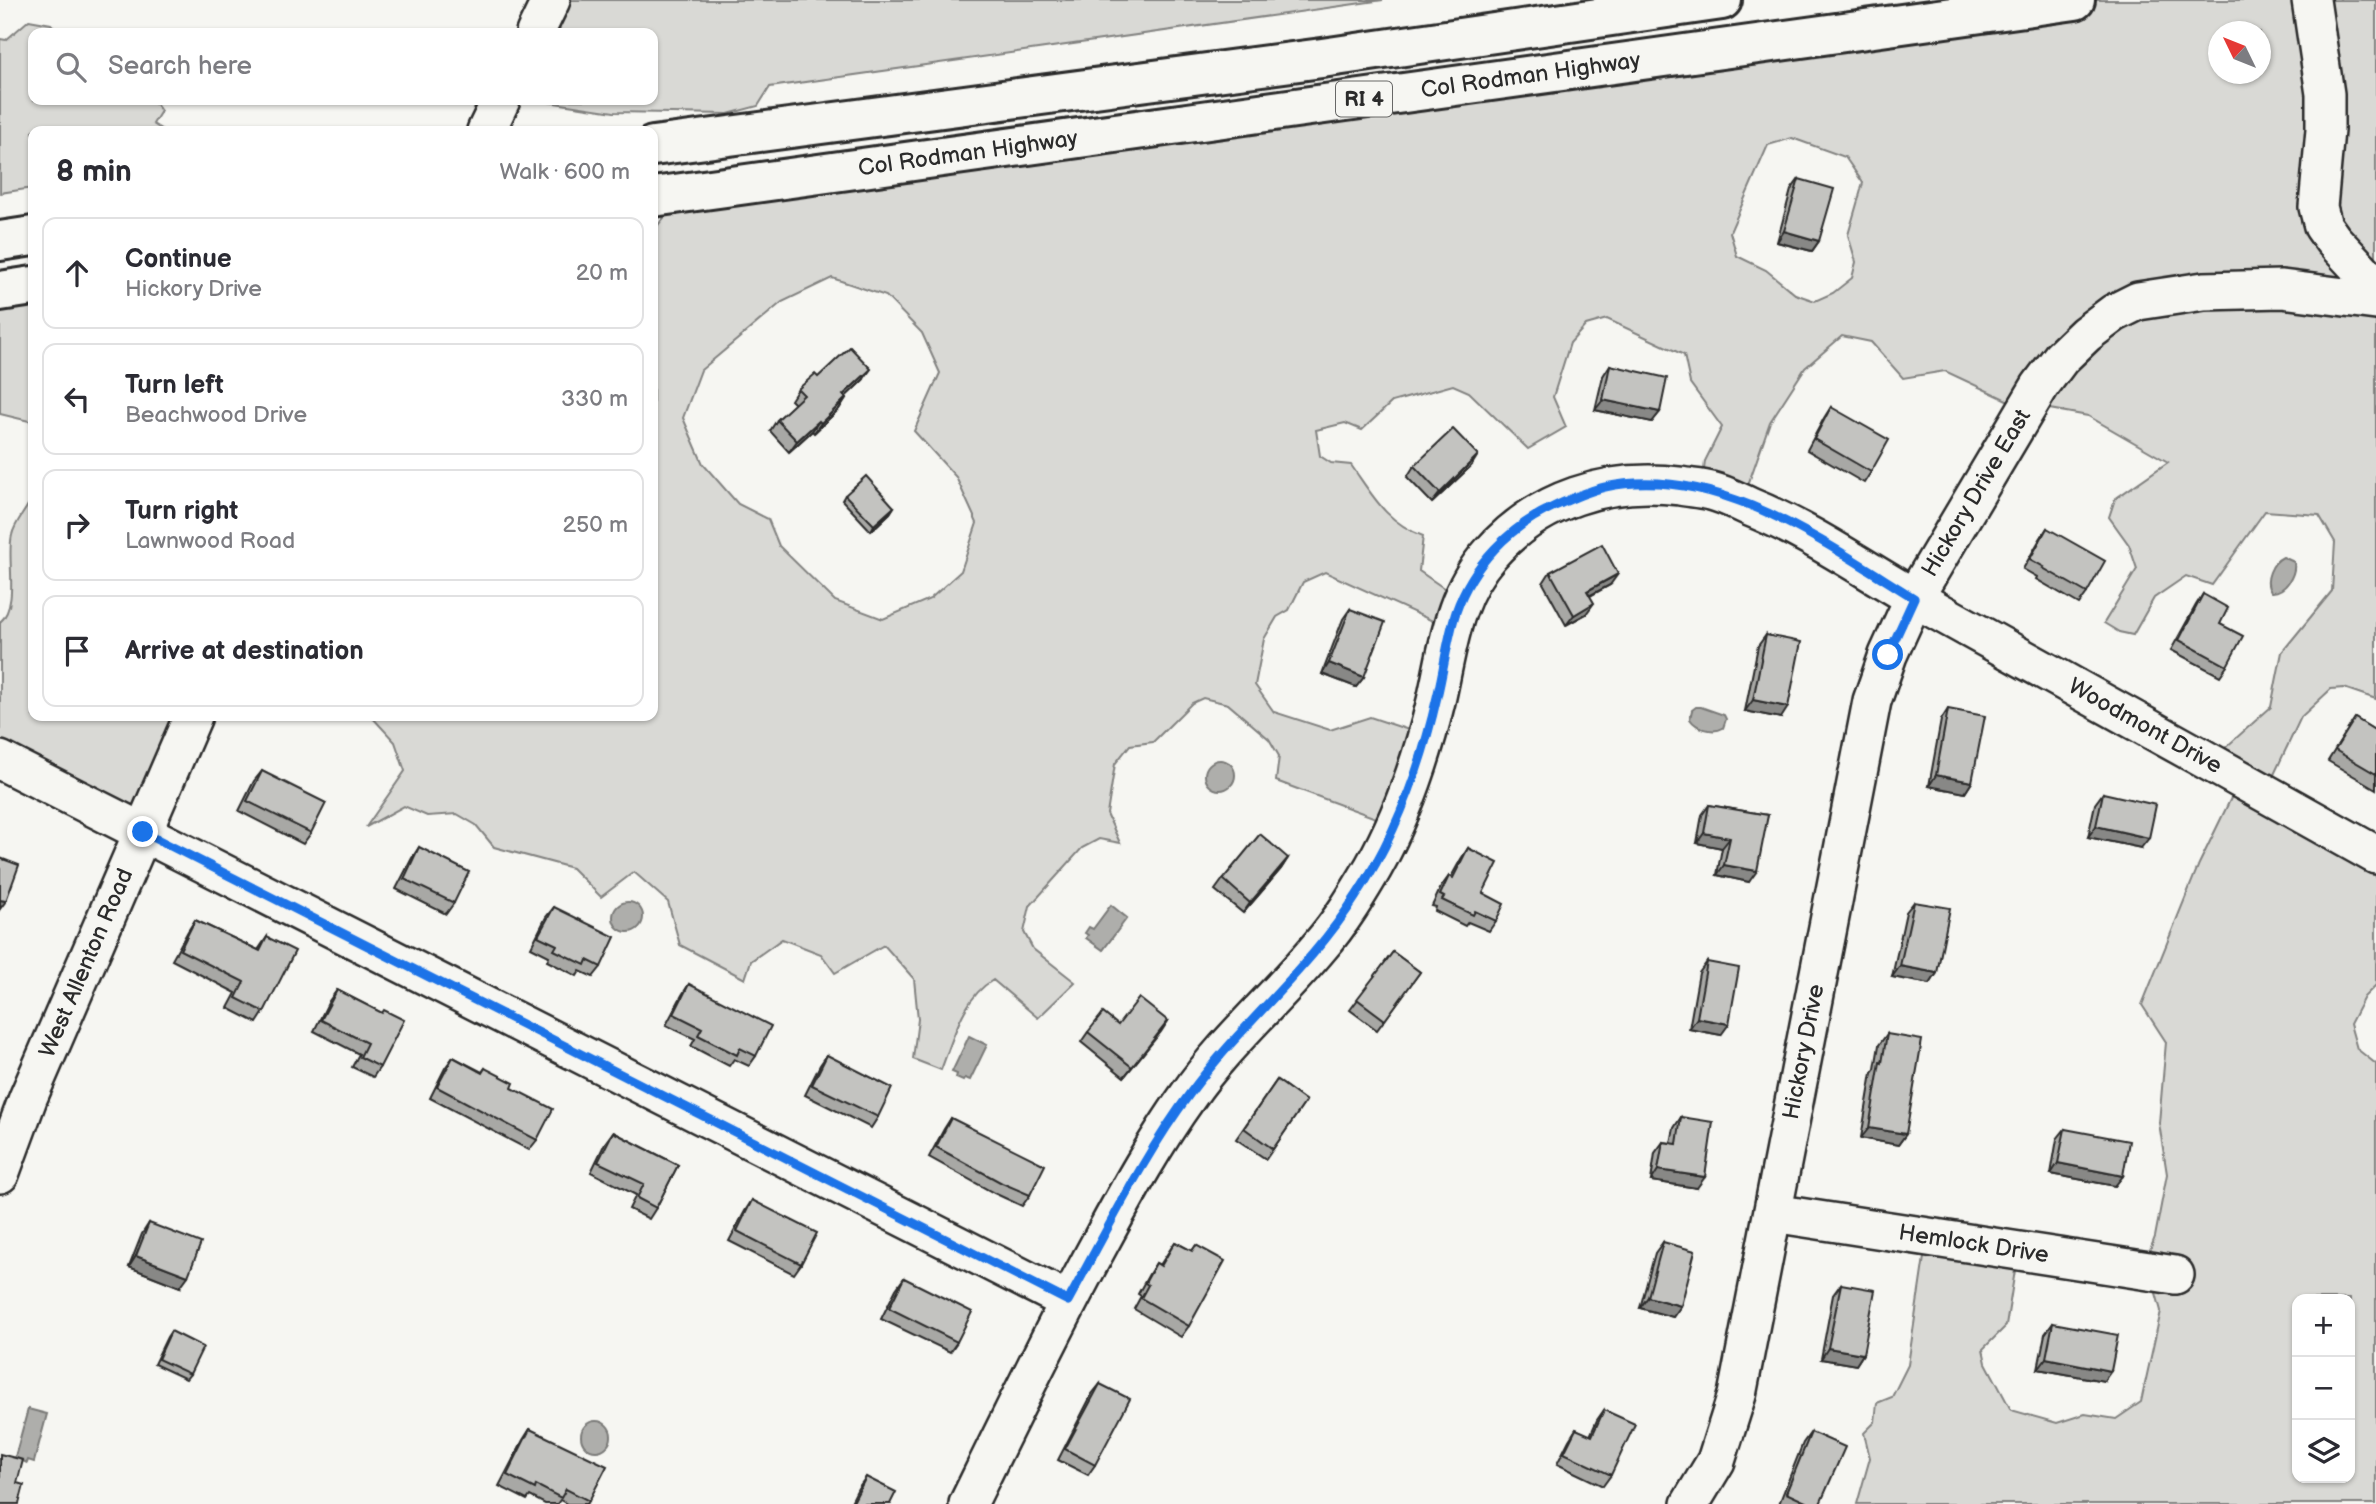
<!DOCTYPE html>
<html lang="en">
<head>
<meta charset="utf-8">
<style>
	body { margin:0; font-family:"Balsamiq Sans",sans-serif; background:#f2f2f3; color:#2b2b33 }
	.controls { position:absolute; right:21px; bottom:21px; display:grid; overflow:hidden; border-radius:14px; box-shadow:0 2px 5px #0004 }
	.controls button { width:63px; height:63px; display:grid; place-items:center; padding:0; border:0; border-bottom:2px solid #e1e1e2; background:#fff; color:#2b2b33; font:35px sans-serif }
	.compass { position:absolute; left:2208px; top:21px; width:63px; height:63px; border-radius:50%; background:#fff; box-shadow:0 2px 5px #0004; rotate:313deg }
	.stop { position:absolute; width:21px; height:21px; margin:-16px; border:5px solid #1a73e8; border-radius:50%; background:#fff }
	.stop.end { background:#1a73e8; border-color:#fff; box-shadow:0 2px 7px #0008 }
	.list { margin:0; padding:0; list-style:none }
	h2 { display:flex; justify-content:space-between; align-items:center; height:91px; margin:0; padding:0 28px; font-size:30px }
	h2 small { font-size:23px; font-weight:400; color:#7c7c81 }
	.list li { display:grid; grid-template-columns:46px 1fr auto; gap:21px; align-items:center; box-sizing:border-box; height:112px; margin:0 14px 14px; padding:0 14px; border:2px solid #e1e1e2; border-radius:14px }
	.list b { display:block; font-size:26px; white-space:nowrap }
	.list p { margin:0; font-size:23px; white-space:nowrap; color:#7c7c81 }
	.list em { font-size:23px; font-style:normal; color:#7c7c81 }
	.icon { flex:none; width:38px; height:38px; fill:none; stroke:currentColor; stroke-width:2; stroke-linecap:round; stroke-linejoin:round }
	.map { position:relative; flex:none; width:2376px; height:1504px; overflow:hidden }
	.search { position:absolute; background:#fff; box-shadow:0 2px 5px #0004; left:28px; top:28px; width:630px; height:77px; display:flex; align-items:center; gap:18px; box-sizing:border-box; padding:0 24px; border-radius:14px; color:#7c7c81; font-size:26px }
	.panel { position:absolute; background:#fff; box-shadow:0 2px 5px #0004; left:28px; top:126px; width:630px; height:595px; border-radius:14px }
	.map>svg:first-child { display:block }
	.green { fill:#d9d9d5; stroke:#828280; stroke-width:2; fill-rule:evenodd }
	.water { fill:#aeaeab; stroke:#7a7a78; stroke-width:2 }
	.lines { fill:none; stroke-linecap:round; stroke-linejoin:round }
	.minor-casing { stroke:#2b2b2b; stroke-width:42 }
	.highway-casing { stroke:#2b2b2b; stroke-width:44 }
	.minor { stroke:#f6f6f2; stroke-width:37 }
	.highway { stroke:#f6f6f2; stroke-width:38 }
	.wall { fill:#a8a8a5; stroke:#2b2b2b; stroke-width:2 }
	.shaded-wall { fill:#888886; stroke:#2b2b2b; stroke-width:2 }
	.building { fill:#c3c3c0; stroke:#2b2b2b; stroke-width:2 }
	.route { stroke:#1a73e8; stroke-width:9 }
	.labels { text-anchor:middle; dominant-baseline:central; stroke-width:5; stroke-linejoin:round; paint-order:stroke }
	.shield { fill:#f6f6f2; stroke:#686867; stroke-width:2 }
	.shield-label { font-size:21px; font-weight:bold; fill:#2b2b2b }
	.street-label { font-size:23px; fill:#2b2b2b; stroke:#f6f6f2 }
</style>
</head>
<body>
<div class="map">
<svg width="2376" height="1504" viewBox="0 0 2376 1504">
	<rect width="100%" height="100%" fill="#f6f6f2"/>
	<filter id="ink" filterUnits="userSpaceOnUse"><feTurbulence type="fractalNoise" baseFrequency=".0143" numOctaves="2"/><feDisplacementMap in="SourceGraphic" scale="14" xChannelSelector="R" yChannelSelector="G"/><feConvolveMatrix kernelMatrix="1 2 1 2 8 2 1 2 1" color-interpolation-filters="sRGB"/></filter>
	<g filter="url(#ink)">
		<g class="green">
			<path d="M563 0H1383L770 87 758 106 728 114 614 112 535 100H653V33H546Z"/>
			<path d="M2058 0H2376V699L2344 688 2331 689 2301 717 2263 798 2376 862V985L2364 997 2350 1024 2357 1049 2376 1064V1504H1857L1870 1458 1864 1433 1875 1422 1877 1403 1892 1397 1908 1365 1927 1237 2017 1258 2006 1326 1983 1349 1986 1363 2011 1410 2057 1423 2085 1414 2116 1419 2141 1402 2161 1311 2151 1275 2144 1265 2155 1237 2167 1174 2159 1123 2166 1042 2142 1005 2199 864 2232 796 2207 764 2271 707 2282 652 2332 591 2335 542 2319 515 2265 511 2212 585 2186 576 2154 598 2133 635 2119 632 2104 623 2137 569 2129 545 2109 517 2115 499 2168 462 2088 416 2011 402 1945 371 1903 378 1871 342 1842 336 1805 368 1770 422 1741 505 1701 495 1705 461 1722 427 1690 383 1684 355 1607 319 1586 325 1570 343 1553 397 1566 427 1528 449 1469 392 1453 385 1392 402 1362 430 1345 423 1316 430 1320 456 1331 463 1351 465C1373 496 1386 522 1423 536L1419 571 1470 606 1459 633 1325 572 1303 582 1289 610 1277 617 1264 639 1255 685 1274 712 1330 730 1370 717 1427 736 1400 827 1276 781 1279 756 1269 739 1228 704 1203 698 1192 703 1153 742 1130 745 1115 764 1107 814 1120 843 1099 839 1082 848 1030 906 1024 932 1033 949 1075 982 1038 1018 993 980C963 997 953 1039 941 1070L913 1059 918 1019 914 979 884 945 835 973 821 954 782 939 751 961 745 979 680 945 668 902 634 872 601 897 572 868 494 847 476 825 457 814 427 816 404 806 366 827 405 771 395 742 371 716H653V231L671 209ZM2218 32H2260V74H2218ZM1792 138 1845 157 1863 183 1848 235 1856 262 1852 278 1833 293 1815 301 1795 294 1766 270 1737 256 1730 232 1768 145ZM832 278 886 296 922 333 940 373 914 431 956 477 977 523 961 571 930 599 883 619 835 601 779 546 768 519 738 504 703 464 683 418 701 370 782 302ZM2297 1299H2350V1478H2297Z"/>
			<path d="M29 20 51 24 59 33H33V100H153L161 111 153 124 164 131H33V188L0 193V39L6 40Z"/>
			<path d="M33 288V422L0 414V293Z"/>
			<path d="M33 504V716H204L154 829 0 759V622C20 605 6 557 12 535 14 525 23 514 28 505Z"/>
		</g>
		<g class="water">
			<path d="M2283 557 2294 562C2296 575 2285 593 2271 592 2263 581 2272 562 2283 557Z"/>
			<path d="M1696 707H1701L1724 715 1726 719 1723 728C1713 734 1696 728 1690 719L1692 710Z"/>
			<circle cx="1220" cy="775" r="15"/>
			<circle cx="628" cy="917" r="15"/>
			<path d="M1111 905 1127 918 1103 950 1086 938 1088 935 1085 933 1089 927 1093 929Z"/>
			<path d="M969 1036 987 1045 970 1080 965 1078 963 1081 956 1078 957 1074 952 1072Z"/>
			<path d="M28 1409 47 1414 34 1462 28 1460 27 1463 15 1457Z"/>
			<circle cx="596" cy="1436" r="15"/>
		</g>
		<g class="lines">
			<g class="minor-casing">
				<g id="minor">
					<path d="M2311 0 2325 94V130L2318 207 2323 226 2333 240 2376 286"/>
					<path d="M535 33 551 0"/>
					<path d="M486 131 501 100"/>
					<path d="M0 760 1068 1301"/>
					<path id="s1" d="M0 1174 28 1098 193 716"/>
					<path id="s2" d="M1773 1213 2175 1275"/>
					<path id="s3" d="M968 1504C1011 1416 1054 1327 1101 1241 1128 1191 1155 1142 1188 1096 1226 1041 1278 997 1320 946 1341 922 1357 895 1373 868 1403 815 1422 759 1436 701 1448 649 1452 596 1490 554 1538 499 1608 477 1680 486 1690 488 1701 488 1711 491 1724 494 1737 501 1750 507 1812 532 1866 571 1925 604 2075 687 2226 771 2376 855"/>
					<path id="s4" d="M1690 1504 1716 1461 1737 1395 1872 701 1888 655 1914 598 2040 386 2061 358 2086 334 2114 313 2138 301 2204 291 2282 289 2376 301"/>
				</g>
			</g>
			<g class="highway-casing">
				<g id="highway">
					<path d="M653 146 1322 58 1722 0"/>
					<path id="s5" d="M653 197 2075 0"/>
					<path d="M0 241 33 236"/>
					<path d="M0 291 33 286"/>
				</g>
			</g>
			<use href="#minor" class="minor"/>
			<use href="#highway" class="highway"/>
		</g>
		<g class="wall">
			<path d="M1799 179 1819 241 1812 251 1777 242 1791 190Z"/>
			<path d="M1610 365 1660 412 1652 422 1595 410 1603 376Z"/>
			<path d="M818 377 863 380 845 397 846 398 839 409 814 433 812 431 789 452 770 431 777 420 795 404 791 400 798 389Z"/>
			<path d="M1831 407 1871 472 1864 483 1807 450 1824 418Z"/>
			<path d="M1414 466H1471L1432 503 1407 477Z"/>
			<path d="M845 495 894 507 890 513 871 531 842 500Z"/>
			<path d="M2047 528 2087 593 2079 604 2036 579 2037 577 2023 569 2040 539Z"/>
			<path d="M1550 572 1610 585 1590 596 1586 614 1566 625 1543 583Z"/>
			<path d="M2203 594 2220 624 2227 666 2220 676 2171 650 2196 605Z"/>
			<path d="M1350 609 1364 677 1356 687 1322 674 1343 619Z"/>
			<path d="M1766 635 1781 718 1745 711 1758 646Z"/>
			<path d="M1948 709 1972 782 1965 793 1929 786 1941 720Z"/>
			<path d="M2355 718 2376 731V789L2328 761Z"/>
			<path d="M262 771 311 833 303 844 239 811 254 781Z"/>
			<path d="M2103 793 2141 848 2088 837 2095 804Z"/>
			<path d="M1709 805 1768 815 1749 882 1717 875 1722 848 1697 843 1702 815Z"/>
			<path d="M419 847 454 903 446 914 396 889 412 858Z"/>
			<path d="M1468 848 1483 893 1496 921 1489 931 1468 922 1465 926 1435 911 1436 907 1432 906 1441 887 1449 876 1451 877 1461 859Z"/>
			<path d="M1288 858 1281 869 1243 913 1215 890 1223 879Z"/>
			<path d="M1914 902 1937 973 1930 984 1892 977 1906 912Z"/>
			<path d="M554 907 601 967 593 977 580 971 577 976 547 961 549 956 531 947 546 917Z"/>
			<path d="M195 920 258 950 267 937 264 1012 257 1023 228 1008 236 993 172 960 188 931Z"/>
			<path d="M1393 952 1420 972 1377 1030 1350 1010Z"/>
			<path d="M1707 962 1721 1035 1689 1029 1699 973Z"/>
			<path d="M689 984 756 1056 749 1066 734 1059 729 1066 691 1046 695 1039 666 1025 682 995Z"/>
			<path d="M337 990 382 1013 380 1067 373 1077 352 1067 359 1054 314 1031 329 1001Z"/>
			<path d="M1168 1021 1124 1077 1081 1042 1088 1032 1118 1025Z"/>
			<path d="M1887 1034 1906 1134 1898 1145 1861 1138 1872 1073 1875 1069 1879 1045Z"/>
			<path d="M827 1055 878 1117 871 1128 805 1095 820 1065Z"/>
			<path d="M453 1057 482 1072 485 1068 537 1140 529 1150 430 1098 445 1068Z"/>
			<path d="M1277 1080 1306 1101 1266 1159 1236 1139Z"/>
			<path d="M1681 1117 1697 1188 1651 1181 1655 1153 1663 1142 1671 1143 1674 1128Z"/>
			<path d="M951 1118 1030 1195 1022 1206 994 1193 929 1157 944 1129Z"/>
			<path d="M2065 1129 2123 1176 2115 1186 2051 1174 2057 1139Z"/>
			<path d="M613 1132 678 1165 656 1208 649 1219 629 1209 636 1195 591 1172 605 1143Z"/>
			<path d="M752 1200 801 1264 794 1274 729 1241 745 1211Z"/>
			<path d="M149 1223 180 1287 129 1267 142 1234Z"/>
			<path d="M1175 1242 1192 1251 1196 1245 1189 1326 1181 1337 1134 1309 1141 1296 1138 1294 1149 1274 1156 1263 1160 1265Z"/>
			<path d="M1663 1242 1673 1317 1640 1308 1655 1253Z"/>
			<path d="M904 1278 957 1342 950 1352 881 1319 896 1289Z"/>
			<path d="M1841 1284 1863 1354 1856 1365 1821 1359 1833 1295Z"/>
			<path d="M2053 1323 2104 1381 2038 1369 2045 1334Z"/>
			<path d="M171 1331 190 1374 186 1379 154 1364 167 1337Z"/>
			<path d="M1100 1384 1095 1465 1088 1475 1058 1460 1092 1394Z"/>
			<path d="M1604 1410 1611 1475 1603 1486 1557 1464 1569 1440 1576 1429 1590 1436 1597 1420Z"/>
			<path d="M530 1429 589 1501 587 1504H567L560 1500 557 1504H545L530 1496 527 1500 499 1486 523 1440Z"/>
			<path d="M1811 1432 1820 1504H1779L1803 1443Z"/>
			<path d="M866 1477 890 1504H850L858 1488Z"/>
		</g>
		<g class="shaded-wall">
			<path d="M1784 231 1819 241 1812 251 1777 242Z"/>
			<path d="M871 369 863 380 836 406 843 395Z"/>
			<path d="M846 398 839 409 814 433 821 423Z"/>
			<path d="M1603 400 1660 412 1652 422 1595 410Z"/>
			<path d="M819 421 812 431 789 452 797 441Z"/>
			<path d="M1478 455 1471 466 1432 503 1440 493Z"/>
			<path d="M894 507 890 513 871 531 874 525Z"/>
			<path d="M1618 574 1610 585 1579 601 1587 591Z"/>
			<path d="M1594 603 1586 614 1566 625 1574 615Z"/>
			<path d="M1329 663 1364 677 1356 687 1322 674Z"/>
			<path d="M1753 700 1788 707 1781 718 1745 711Z"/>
			<path d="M1936 775 1972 782 1965 793 1929 786Z"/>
			<path d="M2096 826 2149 838 2141 848 2088 837Z"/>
			<path d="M1704 833 1730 838 1722 848 1697 843Z"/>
			<path d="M1288 858 1281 869 1243 913 1250 903Z"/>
			<path d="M1724 865 1757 871 1749 882 1717 875Z"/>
			<path d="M0 900 6 901 0 909Z"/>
			<path d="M1900 966 1937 973 1930 984 1892 977Z"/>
			<path d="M1697 1018 1729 1024 1721 1035 1689 1029Z"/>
			<path d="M1168 1021 1161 1032 1124 1077 1132 1067Z"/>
			<path d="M1869 1128 1906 1134 1898 1145 1861 1138Z"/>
			<path d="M2058 1163 2123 1176 2115 1186 2051 1174Z"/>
			<path d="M1658 1170 1705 1177 1697 1188 1651 1181Z"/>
			<path d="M136 1256 188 1276 180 1287 129 1267Z"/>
			<path d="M1648 1297 1681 1306 1673 1317 1640 1308Z"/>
			<path d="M1828 1348 1863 1354 1856 1365 1821 1359Z"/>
			<path d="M2046 1358 2111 1371 2104 1381 2038 1369Z"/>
		</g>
		<g class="building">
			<path d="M1799 179 1834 189 1819 241 1784 231Z"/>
			<path d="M850 347 871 369 843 395 846 398 821 423 819 421 797 441 777 420 804 395 798 389 815 374 818 377Z"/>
			<path d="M1610 365 1667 378 1660 412 1603 400Z"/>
			<path d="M1831 407 1889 440 1871 472 1814 439Z"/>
			<path d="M1453 429 1478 455 1440 493 1414 466Z"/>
			<path d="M866 476 894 507 874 525 845 495Z"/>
			<path d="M2047 528 2105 561 2087 593 2043 568 2044 567 2030 559Z"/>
			<path d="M1602 544 1618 574 1587 591 1594 603 1574 615 1550 572Z"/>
			<path d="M2203 594 2228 608 2220 624 2243 636 2227 666 2179 640Z"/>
			<path d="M1350 609 1385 622 1364 677 1329 663Z"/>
			<path d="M1766 635 1801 642 1788 707 1753 700Z"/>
			<path d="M1948 709 1985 716 1972 782 1936 775Z"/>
			<path d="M2355 718 2376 731V774L2335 750Z"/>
			<path d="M262 771 326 803 311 833 247 801Z"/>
			<path d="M2103 793 2156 805 2149 838 2096 826Z"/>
			<path d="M1709 805 1768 815 1757 871 1724 865 1730 838 1704 833Z"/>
			<path d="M1260 834 1288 858 1250 903 1223 879Z"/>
			<path d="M419 847 469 872 454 903 404 879Z"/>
			<path d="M1468 848 1498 863 1483 893 1504 904 1496 921 1475 911 1473 915 1442 900 1444 897 1440 895 1449 876 1453 878Z"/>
			<path d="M0 858 19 865 6 901 0 900Z"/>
			<path d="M1914 902 1950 908 1937 973 1900 966Z"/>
			<path d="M554 907 615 937 601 967 587 960 585 965 554 950 557 945 538 936Z"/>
			<path d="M195 920 260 951 267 937 295 951 264 1012 236 998 244 982 180 950Z"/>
			<path d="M1393 952 1420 972 1385 1020 1357 999Z"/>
			<path d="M1707 962 1739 968 1729 1024 1697 1018Z"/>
			<path d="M689 984 771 1026 756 1056 740 1048 737 1055 698 1035 702 1028 674 1014Z"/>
			<path d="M337 990 382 1013 384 1010 404 1020 380 1067 360 1057 367 1043 321 1020Z"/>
			<path d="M1139 998 1168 1021 1132 1067 1088 1032 1103 1013 1118 1025Z"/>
			<path d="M1887 1034 1922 1040 1906 1134 1869 1128 1880 1062 1882 1063Z"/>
			<path d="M827 1055 892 1088 878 1117 812 1085Z"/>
			<path d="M453 1057 482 1073 485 1068 514 1083 512 1088 553 1109 537 1140 437 1087Z"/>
			<path d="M1277 1080 1306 1101 1273 1149 1244 1128Z"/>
			<path d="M1681 1117 1713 1122 1705 1177 1658 1170 1663 1142 1677 1144Z"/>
			<path d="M951 1118 1045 1165 1030 1195 1002 1183 936 1147Z"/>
			<path d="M2065 1129 2129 1141 2123 1176 2058 1163Z"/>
			<path d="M613 1132 678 1165 656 1208 637 1198 644 1184 598 1162Z"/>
			<path d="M752 1200 817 1233 801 1264 737 1231Z"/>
			<path d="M149 1223 201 1243 188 1276 136 1256Z"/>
			<path d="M1175 1242 1192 1251 1196 1245 1225 1261 1189 1326 1141 1298 1148 1285 1145 1283 1156 1263 1161 1266Z"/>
			<path d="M1663 1242 1695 1251 1681 1306 1648 1297Z"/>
			<path d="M904 1278 972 1312 957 1342 889 1308Z"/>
			<path d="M1841 1284 1875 1290 1863 1354 1828 1348Z"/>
			<path d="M2053 1323 2118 1335 2111 1371 2046 1358Z"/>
			<path d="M171 1331 203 1347 190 1374 158 1359Z"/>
			<path d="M1100 1384 1130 1399 1095 1465 1065 1449Z"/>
			<path d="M1604 1410 1635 1424 1611 1475 1564 1453 1576 1429 1592 1436Z"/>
			<path d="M530 1429 607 1466 589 1501 566 1489 561 1498 536 1485 535 1489 507 1475Z"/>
			<path d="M1811 1432 1845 1447 1820 1504H1810L1786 1493Z"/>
			<path d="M0 1454 23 1460 17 1483 24 1485 19 1504H0Z"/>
			<path d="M866 1477 896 1492 890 1504H852Z"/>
		</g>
	</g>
	<g class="lines" filter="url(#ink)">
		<path class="route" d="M143 832 1068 1301C1107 1231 1143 1156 1191 1092 1242 1023 1310 969 1356 896 1396 836 1421 767 1437 697 1444 669 1447 640 1456 612 1472 565 1510 526 1555 506 1571 499 1587 491 1605 487 1716 463 1825 543 1914 598L1888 655"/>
	</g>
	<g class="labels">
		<rect class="shield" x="1336" y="81.5" width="56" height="35" rx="5"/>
		<g class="shield-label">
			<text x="1364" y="99">RI 4</text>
		</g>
		<g class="street-label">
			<text stroke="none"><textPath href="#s5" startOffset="886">Col Rodman Highway</textPath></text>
			<text stroke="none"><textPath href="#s5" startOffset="318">Col Rodman Highway</textPath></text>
			<text stroke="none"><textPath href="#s4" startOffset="1060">Hickory Drive East</textPath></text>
			<text stroke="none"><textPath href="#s3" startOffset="1832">Woodmont Drive</textPath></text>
			<text stroke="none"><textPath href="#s1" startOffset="228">West Allenton Road</textPath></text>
			<text stroke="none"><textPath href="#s4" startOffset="469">Hickory Drive</textPath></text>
			<text stroke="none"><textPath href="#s2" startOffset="203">Hemlock Drive</textPath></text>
		</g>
	</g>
</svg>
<div class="controls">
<button>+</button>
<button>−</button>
<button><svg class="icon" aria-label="layers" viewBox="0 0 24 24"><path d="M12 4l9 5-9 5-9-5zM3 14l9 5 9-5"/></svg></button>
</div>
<svg class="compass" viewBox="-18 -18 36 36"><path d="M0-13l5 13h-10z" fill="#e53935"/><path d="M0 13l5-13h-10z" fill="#7c7c81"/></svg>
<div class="stop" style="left:1888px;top:655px"></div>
<div class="stop end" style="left:143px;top:832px"></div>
<div class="search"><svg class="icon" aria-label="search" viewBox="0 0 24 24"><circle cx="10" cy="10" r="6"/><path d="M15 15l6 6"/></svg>Search here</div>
<section class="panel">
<h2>8 min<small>Walk · 600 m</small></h2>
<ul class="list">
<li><svg class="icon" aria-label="ahead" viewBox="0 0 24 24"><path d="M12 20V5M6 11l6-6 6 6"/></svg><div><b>Continue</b><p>Hickory Drive</p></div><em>20 m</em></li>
<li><svg class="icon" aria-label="left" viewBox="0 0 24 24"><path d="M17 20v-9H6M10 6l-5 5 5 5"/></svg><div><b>Turn left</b><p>Beachwood Drive</p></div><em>330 m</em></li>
<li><svg class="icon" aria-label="right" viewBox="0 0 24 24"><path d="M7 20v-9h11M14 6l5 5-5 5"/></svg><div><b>Turn right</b><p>Lawnwood Road</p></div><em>250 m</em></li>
<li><svg class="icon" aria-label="arrive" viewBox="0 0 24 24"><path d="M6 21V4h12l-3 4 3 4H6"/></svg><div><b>Arrive at destination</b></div></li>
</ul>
</section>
</div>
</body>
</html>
